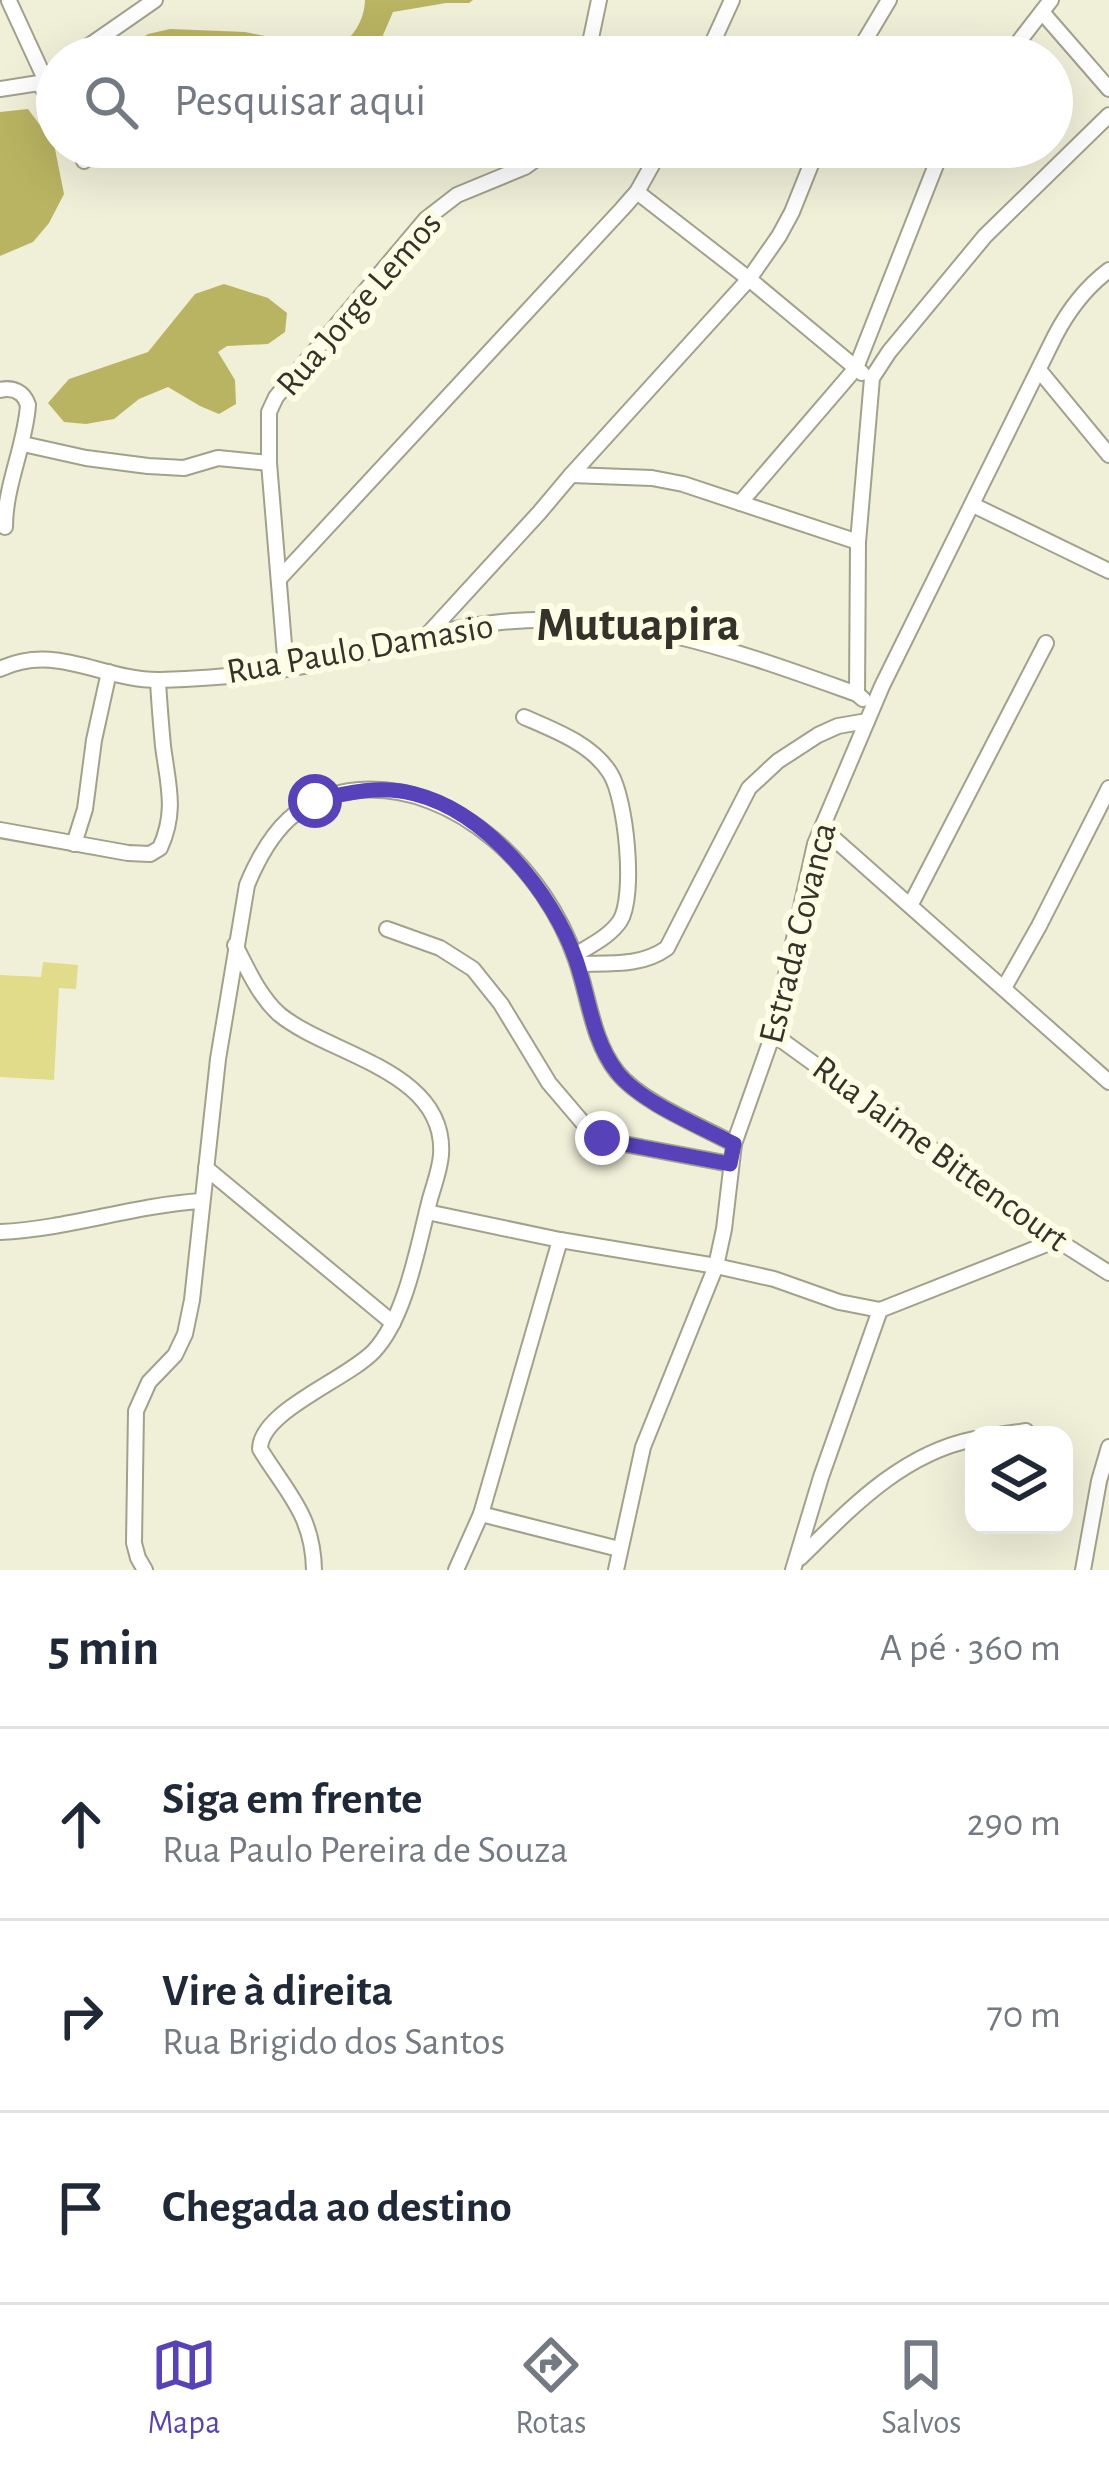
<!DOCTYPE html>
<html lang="pt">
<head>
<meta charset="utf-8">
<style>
	body { margin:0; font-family:"Alegreya Sans",sans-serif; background:#f2f2f3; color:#1f2937 }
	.controls { position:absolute; right:36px; bottom:36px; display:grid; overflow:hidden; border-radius:24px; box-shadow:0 12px 48px #0002 }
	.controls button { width:108px; height:108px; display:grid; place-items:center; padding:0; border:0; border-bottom:3px solid #e0e1e3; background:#fff; color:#1f2937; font:60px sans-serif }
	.stop { position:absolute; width:36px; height:36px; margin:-27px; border:9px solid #5742ba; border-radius:50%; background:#fff }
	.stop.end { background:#5742ba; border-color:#fff; box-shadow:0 3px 12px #0008 }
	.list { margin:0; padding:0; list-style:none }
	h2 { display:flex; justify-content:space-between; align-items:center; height:156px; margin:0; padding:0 48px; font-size:51px }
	h2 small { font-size:39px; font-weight:400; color:#747a83 }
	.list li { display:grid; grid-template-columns:78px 1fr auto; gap:36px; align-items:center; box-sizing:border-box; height:192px; padding:0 48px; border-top:3px solid #e0e1e3 }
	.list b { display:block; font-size:45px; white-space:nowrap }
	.list p { margin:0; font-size:39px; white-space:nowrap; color:#747a83 }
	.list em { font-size:39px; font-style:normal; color:#747a83 }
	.icon { flex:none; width:66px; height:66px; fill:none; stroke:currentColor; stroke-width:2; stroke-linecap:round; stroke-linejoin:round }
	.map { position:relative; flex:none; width:1109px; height:1570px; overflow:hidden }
	.search { position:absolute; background:#fff; box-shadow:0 12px 48px #0002; left:36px; right:36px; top:36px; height:132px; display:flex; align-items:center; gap:30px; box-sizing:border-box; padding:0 42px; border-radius:66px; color:#747a83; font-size:45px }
	.sheet { height:732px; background:#fff }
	nav { display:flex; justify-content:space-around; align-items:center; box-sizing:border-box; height:168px; border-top:3px solid #e0e1e3; background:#fff; font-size:33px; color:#747a83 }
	nav a { display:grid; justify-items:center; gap:6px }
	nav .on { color:#5742ba }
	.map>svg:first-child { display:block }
	.forest { fill:#b9b461 }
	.building { fill:#e1dc89 }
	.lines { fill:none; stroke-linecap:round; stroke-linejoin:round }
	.minor-casing { stroke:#a2a18b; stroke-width:18 }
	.minor { stroke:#fff; stroke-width:14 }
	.route { stroke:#5742ba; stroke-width:15 }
	.labels { text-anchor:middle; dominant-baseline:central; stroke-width:12; stroke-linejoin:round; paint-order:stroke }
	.street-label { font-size:36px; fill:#33332a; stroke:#fdfce5 }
	.district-label { font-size:48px; font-weight:bold; fill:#33332a; stroke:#fdfce5 }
</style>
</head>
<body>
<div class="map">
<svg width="1109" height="1570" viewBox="0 0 1109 1570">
	<rect width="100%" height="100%" fill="#f0efd8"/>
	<g class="forest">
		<path d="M365 0H473L469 3H446L393 12 377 49 379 57H324C347 44 364 27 365 0Z"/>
		<path d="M170 29 245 32 265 36 297 57H86L90 53 116 50 134 44 148 34Z"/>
		<path d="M28 109 54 144 64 194 49 223 33 242 0 256V112Z"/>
		<path d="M325 147H419L438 163C421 173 361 165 342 158 335 156 331 151 325 147Z"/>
		<path d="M224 284 268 298 287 313 285 332 268 344 227 346 218 352 235 380 236 404 219 414 200 406 168 387 139 399 114 419 86 424 64 422 48 403 69 379 148 352 195 294Z"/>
	</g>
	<path class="building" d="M43 962 78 965 76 989 59 988 54 1080 0 1077V975L41 977Z"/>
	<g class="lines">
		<g class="minor-casing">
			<g id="minor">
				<path d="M9 1 45 79"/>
				<path d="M1042 12 1109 89"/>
				<path d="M73 57 155 0"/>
				<path d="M587 57 599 0"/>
				<path d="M706 57 732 0"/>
				<path d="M855 57 889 0"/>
				<path d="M1007 57 1051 0"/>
				<path d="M39 83 57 110"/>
				<path d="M0 89 39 83 57 70"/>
				<path d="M78 147 84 161"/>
				<path d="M637 192 749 279 862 373"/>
				<path d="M1039 370 1109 455"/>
				<path d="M0 390C13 387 24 392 28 405 25 447 5 485 5 527"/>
				<path d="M23 444 86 458 148 466 184 468 218 458 269 463"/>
				<path d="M571 475 652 478 683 484 858 542"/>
				<path d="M740 503 856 368 943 147"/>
				<path d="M973 505 1109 571"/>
				<path d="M279 579 622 209 637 192 662 147"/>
				<path d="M428 634 539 513 571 475 749 279 779 236 792 212 818 147"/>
				<path d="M0 669C56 642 103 681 160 680 226 678 295 671 359 654 404 643 446 628 493 623 620 607 739 652 857 694"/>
				<path d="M286 669 269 463V412L276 397 426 219 457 195 525 167 553 147"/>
				<path d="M863 699 857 694 858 542 872 378 889 352 985 236 1109 115"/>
				<path d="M524 717C554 730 592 744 610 773 626 798 636 896 620 921 609 937 591 945 575 955"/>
				<path d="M822 828 1109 1082"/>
				<path d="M0 830 128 853 150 854 160 848C177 811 168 785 163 746 161 724 159 702 158 680"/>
				<path d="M74 844 85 809 94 740 109 672"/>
				<path d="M911 904 1046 643"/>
				<path d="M387 929 440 948 473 969 501 1004 549 1083 589 1130 624 1144 730 1164"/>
				<path d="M235 945C247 968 259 996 279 1014 328 1055 447 1070 441 1155 440 1169 434 1185 430 1199 418 1245 406 1317 374 1351 348 1379 260 1411 260 1449 287 1493 313 1515 314 1570"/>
				<path d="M578 964C608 963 641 967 667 948L749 788 778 761 818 735 838 726 867 721"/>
				<path d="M1004 988 1039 926 1109 788"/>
				<path d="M773 1034 1057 1240 1109 1273"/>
				<path d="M206 1168 393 1323"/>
				<path d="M427 1212 560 1240 716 1266 774 1279 839 1302 880 1310 1057 1240"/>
				<path d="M0 1232C68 1229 134 1205 202 1201"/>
				<path d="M999 1435 1026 1431"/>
				<path d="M481 1514 619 1549"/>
				<path d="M800 1558C851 1508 901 1454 974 1439"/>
				<path d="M145 1570 138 1558 134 1543 136 1411 149 1382 175 1355 185 1334 192 1300 218 1059 247 885C269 832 298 795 359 790 458 783 546 871 576 960 589 997 592 1040 617 1072 641 1102 699 1125 734 1144"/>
				<path d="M456 1570 481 1514 560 1240"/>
				<path d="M616 1570 643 1447 716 1266 724 1229 734 1144 773 1034 815 844 882 686 1055 336C1069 309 1085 288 1109 270"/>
				<path d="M793 1570 821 1477 880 1310"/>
				<path d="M1083 1570 1099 1481 1109 1447"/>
			</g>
		</g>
		<use href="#minor" class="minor"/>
	</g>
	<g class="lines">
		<path class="route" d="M315 801C348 792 381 785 415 794 486 812 553 893 576 960 589 997 592 1040 617 1072 640 1102 700 1126 734 1144L730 1164 624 1144 602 1138"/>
	</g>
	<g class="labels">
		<g class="street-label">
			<text transform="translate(359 304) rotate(-49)">Rua Jorge Lemos</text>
			<text transform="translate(360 649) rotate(-10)">Rua Paulo Damasio</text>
			<text transform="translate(798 933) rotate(-76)">Estrada Covanca</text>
			<text transform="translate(940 1154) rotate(36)">Rua Jaime Bittencourt</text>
		</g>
		<g class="district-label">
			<text x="638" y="626">Mutuapira</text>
		</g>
	</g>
</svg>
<div class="controls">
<button><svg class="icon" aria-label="layers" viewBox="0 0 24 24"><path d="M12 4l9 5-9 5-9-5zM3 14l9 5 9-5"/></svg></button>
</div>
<div class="stop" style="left:315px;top:801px"></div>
<div class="stop end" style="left:602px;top:1138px"></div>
<div class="search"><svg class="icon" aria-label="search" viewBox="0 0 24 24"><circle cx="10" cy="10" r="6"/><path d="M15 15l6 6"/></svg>Pesquisar aqui</div>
</div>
<section class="sheet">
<h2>5 min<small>A pé · 360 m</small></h2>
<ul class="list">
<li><svg class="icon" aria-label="ahead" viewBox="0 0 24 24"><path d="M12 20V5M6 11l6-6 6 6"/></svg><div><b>Siga em frente</b><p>Rua Paulo Pereira de Souza</p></div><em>290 m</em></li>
<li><svg class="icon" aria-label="right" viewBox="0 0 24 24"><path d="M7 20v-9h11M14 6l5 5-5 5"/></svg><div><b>Vire à direita</b><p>Rua Brigido dos Santos</p></div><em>70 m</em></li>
<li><svg class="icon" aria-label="arrive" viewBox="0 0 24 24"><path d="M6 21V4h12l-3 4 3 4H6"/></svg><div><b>Chegada ao destino</b></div></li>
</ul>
</section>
<nav>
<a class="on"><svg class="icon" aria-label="map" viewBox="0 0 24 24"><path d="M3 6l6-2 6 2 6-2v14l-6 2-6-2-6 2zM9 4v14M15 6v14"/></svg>Mapa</a>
<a><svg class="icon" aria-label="directions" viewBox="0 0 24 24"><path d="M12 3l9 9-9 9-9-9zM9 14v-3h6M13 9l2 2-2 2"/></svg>Rotas</a>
<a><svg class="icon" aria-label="saved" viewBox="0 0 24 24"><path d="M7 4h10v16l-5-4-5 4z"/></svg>Salvos</a>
</nav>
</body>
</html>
